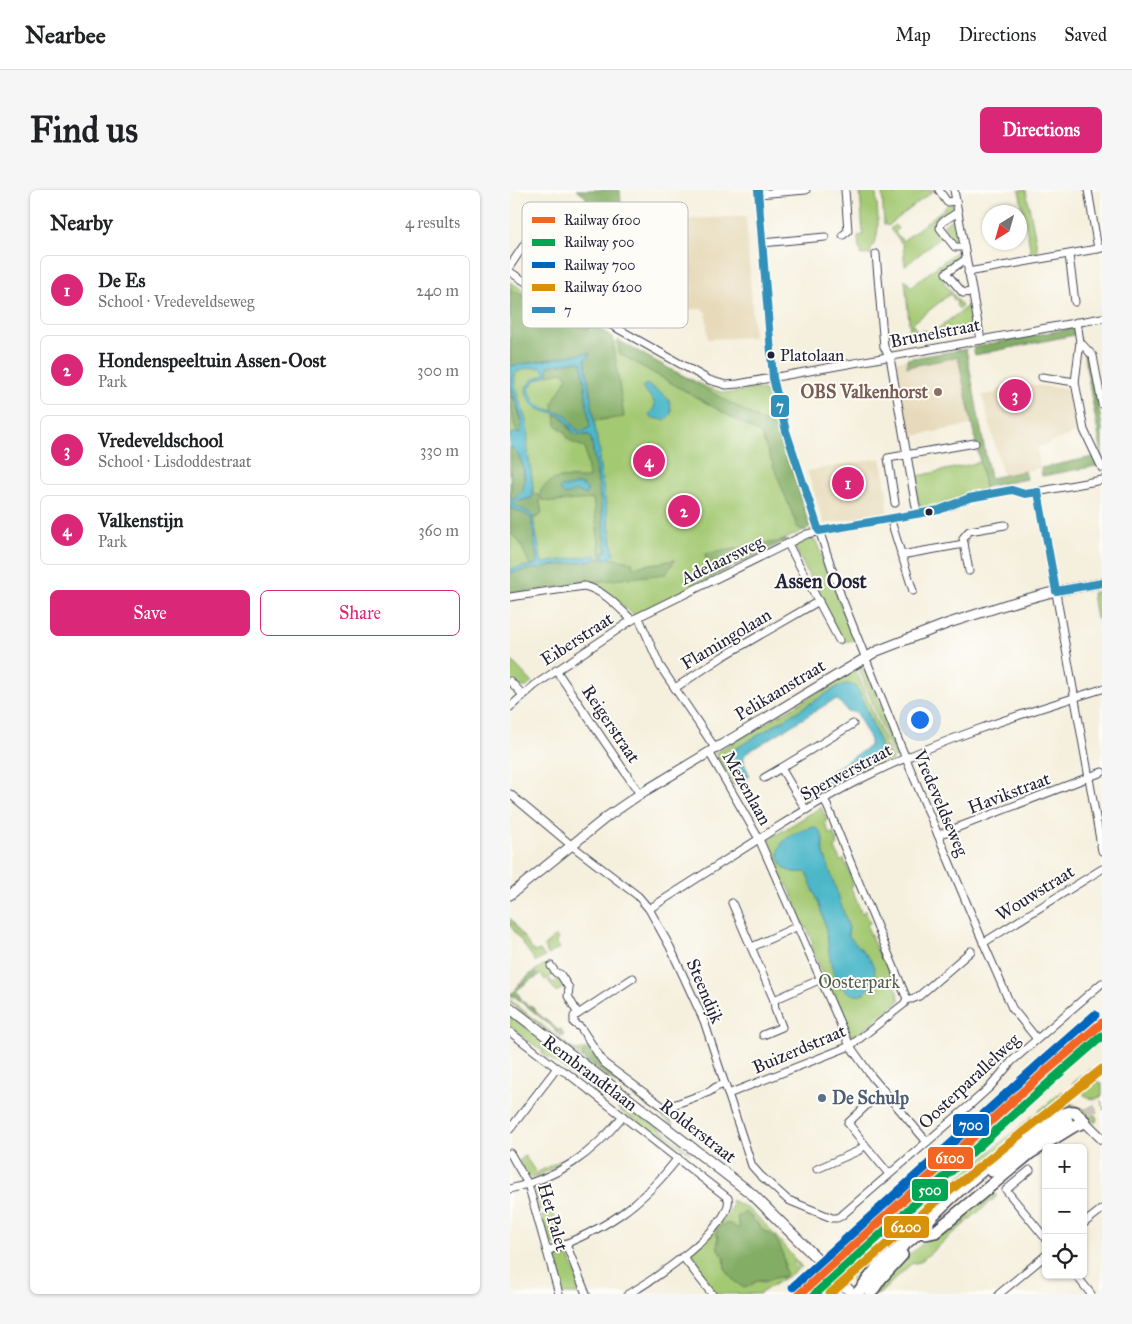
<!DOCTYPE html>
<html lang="en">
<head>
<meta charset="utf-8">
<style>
	body { margin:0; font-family:"IM FELL Great Primer",serif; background:#f6f6f6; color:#202124 }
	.controls { position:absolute; right:15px; bottom:15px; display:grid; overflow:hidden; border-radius:8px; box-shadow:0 1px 4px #0004 }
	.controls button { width:45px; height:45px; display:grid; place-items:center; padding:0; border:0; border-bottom:1px solid #e0e0e0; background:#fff; color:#202124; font:25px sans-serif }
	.compass { position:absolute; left:472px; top:15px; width:45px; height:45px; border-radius:50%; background:#fff; box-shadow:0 1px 4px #0004; rotate:217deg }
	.you { position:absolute; left:409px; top:529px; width:18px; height:18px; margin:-12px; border:4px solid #fff; border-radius:50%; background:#1a73e8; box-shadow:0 0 0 8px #1a73e833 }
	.badge { display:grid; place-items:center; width:32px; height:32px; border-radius:50%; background:#db2777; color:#fff; font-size:16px; font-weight:700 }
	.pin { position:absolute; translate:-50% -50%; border:2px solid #fff; box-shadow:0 1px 5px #0006 }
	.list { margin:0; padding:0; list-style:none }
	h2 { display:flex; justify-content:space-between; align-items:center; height:65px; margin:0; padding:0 20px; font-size:21px }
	h2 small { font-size:16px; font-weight:400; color:#757577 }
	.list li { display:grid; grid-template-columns:32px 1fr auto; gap:15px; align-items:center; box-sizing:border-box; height:70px; margin:0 10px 10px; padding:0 10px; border:1px solid #e0e0e0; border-radius:8px }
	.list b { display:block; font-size:19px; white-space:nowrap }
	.list p { margin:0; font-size:16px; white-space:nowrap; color:#757577 }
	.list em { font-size:16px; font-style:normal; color:#757577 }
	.actions { display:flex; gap:10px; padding:15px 20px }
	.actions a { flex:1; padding:11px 0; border:1px solid #db2777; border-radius:8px; text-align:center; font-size:18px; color:#db2777 }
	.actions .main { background:#db2777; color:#fff }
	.icon { flex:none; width:28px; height:28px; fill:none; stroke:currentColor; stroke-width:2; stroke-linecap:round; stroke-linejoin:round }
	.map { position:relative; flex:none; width:592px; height:1104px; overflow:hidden; border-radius:8px }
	header { display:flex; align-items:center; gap:30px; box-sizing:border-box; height:70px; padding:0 25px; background:#fff; border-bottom:1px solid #e0e0e0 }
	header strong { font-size:24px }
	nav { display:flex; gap:28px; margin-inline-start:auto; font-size:18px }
	.intro { display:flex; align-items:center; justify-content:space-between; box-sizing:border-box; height:120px; padding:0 30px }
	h1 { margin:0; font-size:35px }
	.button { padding:12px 22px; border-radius:8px; background:#db2777; color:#fff; font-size:18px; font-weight:700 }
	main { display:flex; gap:30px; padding:0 30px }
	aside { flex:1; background:#fff; border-radius:8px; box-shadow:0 1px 4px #0004 }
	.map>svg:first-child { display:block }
	.built { fill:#e7daba }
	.green { fill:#a4c973; stroke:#637657; fill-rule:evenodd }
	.forest { fill:#83ad65; stroke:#526850 }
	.water { fill:#4cb7c9; stroke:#376c82; fill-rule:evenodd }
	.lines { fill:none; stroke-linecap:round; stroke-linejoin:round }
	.primary-tunnel { stroke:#cbc7bd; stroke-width:11; stroke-dasharray:11 5.5; stroke-linecap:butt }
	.minor-casing { stroke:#424153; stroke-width:9 }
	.tertiary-casing { stroke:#424153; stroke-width:11 }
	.secondary-casing { stroke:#424153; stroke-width:12 }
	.primary-casing { stroke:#424153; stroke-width:14 }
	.minor { stroke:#fff; stroke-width:7 }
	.tertiary { stroke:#fff; stroke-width:9 }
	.secondary { stroke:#fff; stroke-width:10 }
	.primary { stroke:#fff; stroke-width:11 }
	.bus-1-casing { stroke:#fdfcf7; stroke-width:11 }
	.bus-1 { stroke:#3090ba; stroke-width:8 }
	.rail-1-casing { stroke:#fdfcf7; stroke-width:12 }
	.rail-2-casing { stroke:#fdfcf7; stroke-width:12 }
	.rail-3-casing { stroke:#fdfcf7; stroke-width:12 }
	.rail-4-casing { stroke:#fdfcf7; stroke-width:12 }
	.rail-1 { stroke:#f26522; stroke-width:9 }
	.rail-2 { stroke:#00a651; stroke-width:9 }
	.rail-3 { stroke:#0065bd; stroke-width:9 }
	.rail-4 { stroke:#d79209; stroke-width:9 }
	.bus-dot { fill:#22223b; stroke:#fdfcf7; stroke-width:2 }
	.education-dot { fill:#8d6e63; stroke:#fdfcf7; stroke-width:2 }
	.service-dot { fill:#5c6f8a; stroke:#fdfcf7; stroke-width:2 }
	.labels { text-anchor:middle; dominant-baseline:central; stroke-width:4; stroke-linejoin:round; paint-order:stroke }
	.bus-label { font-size:17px; fill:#22223b; stroke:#fdfcf7; text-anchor:start }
	.street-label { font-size:18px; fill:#22223b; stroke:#fdfcf7 }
	.education-label { font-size:18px; font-weight:bold; fill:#785e54; stroke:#fdfcf7; text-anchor:end }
	.park-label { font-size:18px; fill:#505c4f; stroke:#fdfcf7 }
	.service-label { font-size:18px; font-weight:bold; fill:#4e5e75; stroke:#fdfcf7; text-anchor:start }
	.quarter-label { font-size:20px; font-weight:bold; fill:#22223b; stroke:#fdfcf7 }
	.key { fill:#fdfcf7; stroke:#bbbbbf; stroke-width:1 }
	.key-label { font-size:14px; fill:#22223b }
	.line-badge { stroke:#fdfcf7; stroke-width:2 }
	.badge-label { font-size:14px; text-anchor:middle; font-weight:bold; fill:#fff }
</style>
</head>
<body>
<header>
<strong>Nearbee</strong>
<nav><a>Map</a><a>Directions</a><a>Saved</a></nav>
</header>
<div class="intro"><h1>Find us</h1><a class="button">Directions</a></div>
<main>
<aside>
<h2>Nearby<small>4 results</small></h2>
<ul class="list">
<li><span class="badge">1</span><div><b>De Es</b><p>School · Vredeveldseweg</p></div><em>240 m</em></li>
<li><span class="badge">2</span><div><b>Hondenspeeltuin Assen-Oost</b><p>Park</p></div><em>300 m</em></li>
<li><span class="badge">3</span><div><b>Vredeveldschool</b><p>School · Lisdoddestraat</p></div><em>330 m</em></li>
<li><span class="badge">4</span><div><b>Valkenstijn</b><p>Park</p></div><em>360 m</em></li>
</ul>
<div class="actions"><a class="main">Save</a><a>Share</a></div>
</aside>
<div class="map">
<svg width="592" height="1104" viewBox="0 0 592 1104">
	<rect width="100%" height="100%" fill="#fdfcf7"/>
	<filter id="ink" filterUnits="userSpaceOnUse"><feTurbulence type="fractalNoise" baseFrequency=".02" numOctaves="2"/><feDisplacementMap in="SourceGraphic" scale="10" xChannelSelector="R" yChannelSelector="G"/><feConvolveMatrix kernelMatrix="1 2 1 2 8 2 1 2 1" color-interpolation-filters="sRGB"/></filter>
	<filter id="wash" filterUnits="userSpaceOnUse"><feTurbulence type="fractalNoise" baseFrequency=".0096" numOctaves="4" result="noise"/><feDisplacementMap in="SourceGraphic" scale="20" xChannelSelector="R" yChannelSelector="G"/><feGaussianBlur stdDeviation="1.12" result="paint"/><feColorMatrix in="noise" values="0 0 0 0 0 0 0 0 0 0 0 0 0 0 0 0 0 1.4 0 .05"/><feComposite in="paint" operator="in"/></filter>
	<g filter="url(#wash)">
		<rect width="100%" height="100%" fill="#f5f0de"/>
		<g class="built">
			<path d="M236 26 244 147 198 149 196 122 192 119 161 120 159 76H151L150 68 130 69 131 75H120L119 64H117L116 33Z"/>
			<path d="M456 159 470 233 399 247 387 171Z"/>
			<path d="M498 192 558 199 567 242 527 258 530 278 493 286 472 205 485 203Z"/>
			<path d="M371 268 377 304V323L314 334 297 281Z"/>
		</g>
		<g class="green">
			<path d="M350 0H362L366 4C367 18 372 48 361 58V64L351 65V59H349L348 46 353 45Z"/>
			<path d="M372 0H381L384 5 390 0H424L378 36 374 34Z"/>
			<path d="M509 0H516L528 62 521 63Z"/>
			<path d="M441 13 445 16 444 19 427 35V38L432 46 395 76 393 55 380 39 385 35 388 39 385 42 393 51Z"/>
			<path d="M444 27 446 29 449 52 445 53 433 36Z"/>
			<path d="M449 59H451V66L432 82 437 88 433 91 452 116 449 119 446 115 447 113 440 104 402 134 409 143 413 140 418 143 409 150H407L400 143 395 89 401 97Z"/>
			<path d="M0 92 55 125 77 133 78 139 199 198C205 200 212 203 219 203 232 202 247 194 258 204L269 240H267L300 337 201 385V388L124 425 88 396 75 393 82 392 0 390V101L19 109 0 98Z"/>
			<path d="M460 114 465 138 462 139 463 143 443 147 442 144 416 148Z"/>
			<path d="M471 272 475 300 456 304 439 313 413 319 409 314 404 287Z"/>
			<path d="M299 348 306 351 344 450 334 452 331 450 284 356Z"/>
			<path d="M592 401V428L586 429 582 403Z"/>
			<path d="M0 469 22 492 17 497H10L0 487Z"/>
			<path d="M355 477 389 561V566L384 568 349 479Z"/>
			<path d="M346 480 382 570 342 589 299 613 295 614 289 602 294 599 299 607 370 562 337 494 329 496 222 561 226 585 232 591 223 596 205 563Z"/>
			<path d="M311 617 317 630 315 633 320 645 323 642 328 655 325 658 331 672 334 669 343 692 341 698 352 724 355 720 360 733 357 736 368 763 371 760 389 805 387 806 389 807V811L344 848 341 846 335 833V830L334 831 332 828 330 829 301 756 303 753 296 737 293 740 291 734 293 733 292 731 290 732 287 726 290 722 277 694 274 697 255 654 256 651Z"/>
			<path d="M0 728 24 762 30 760 35 767 26 772 0 735Z"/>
			<path d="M46 746 48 749 46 752 50 758 38 765 34 756Z"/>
			<path d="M35 774 43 785 35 790 31 784 28 786 24 781Z"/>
			<path d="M40 789 43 793 49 789 52 790 56 796 46 802 38 790Z"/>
			<path d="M0 810 61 858 68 861 79 858 85 864 76 861 73 862V869L0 813Z"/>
			<path d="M0 825 91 891 181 963 163 953 155 955 149 951 150 949 121 927 120 928 108 919 109 917 70 887 68 888 32 863 33 861 0 838Z"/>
			<path d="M580 879 589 893H592V906L586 909 578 908 571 902 573 898 570 894 566 896 562 894Z"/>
			<path d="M553 901C554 904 555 907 556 909 564 919 581 917 587 928L586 932H583L568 917 559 914 560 917 526 937 347 1095 337 1086 336 1081 379 1045 382 1048 388 1043 385 1040Z"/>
			<path d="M61 965 64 967 32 984V986L31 987 28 982Z"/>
			<path d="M15 966 29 987 21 988 16 984 9 971Z"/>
			<path d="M31 992 40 1014 29 1020 24 999 27 994Z"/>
			<path d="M481 999 487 1006 410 1072 401 1074 369 1104H364L386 1075Z"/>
			<path d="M221 1010C252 1022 270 1054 292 1077L290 1078 285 1072 283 1074 289 1079 249 1104H205L179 1070 180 1064 219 1022 222 1015ZM234 1022 244 1029 253 1041 262 1045 270 1059 275 1074 272 1088 269 1086 254 1092 247 1091 237 1097 224 1091 215 1078 214 1067 208 1059V1047L206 1044 207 1039H227L230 1037 227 1027Z"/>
			<path d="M41 1022 43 1023 55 1051 45 1055 39 1053 37 1050 31 1027Z"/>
			<path d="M55 1057 74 1104H52L42 1066 45 1061Z"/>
		</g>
		<g class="forest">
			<path d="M66 0H110L121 140 87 122 83 102 76 7Z"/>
			<path d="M0 98 63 135 78 139 77 133 102 146 114 227 84 231 75 169 81 164 75 163 0 176Z"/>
			<path d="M563 138 564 145 465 165 463 157Z"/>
			<path d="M108 150 269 240 300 337 296 341 286 337 287 336 251 244 110 164Z"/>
			<path d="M456 159 480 288 515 281 517 289 475 297 448 167 397 177V169Z"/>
			<path d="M573 159 580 166 592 237V275L532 286 531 278 592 265Z"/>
			<path d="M69 171 72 173 80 237C65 247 63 234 56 225L44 221 43 213 57 187 52 182 38 185V176Z"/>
			<path d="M0 188 3 206 13 235 12 240 8 243C2 238 0 199 0 188Z"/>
			<path d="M45 224 55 229 59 239 74 245H79C84 252 82 264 86 275L97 361 93 363 94 369 100 368 122 372 123 377 165 370 156 384 75 393 0 405V383L26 378 31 380V377L91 369 83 309 42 312 32 310 30 302C42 282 60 289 79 288L75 257 63 253 58 249 55 243 46 235Z"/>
			<path d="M0 257C15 265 14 286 14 300L1 310Z"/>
			<path d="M23 304 29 305 32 324 24 329 23 327 2 314 3 312 22 308Z"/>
			<path d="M0 317 21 327 27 370 26 374 20 375 9 351 0 343Z"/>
			<path d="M277 350 201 388 195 364Z"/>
			<path d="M23 781 27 787 25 789 23 788 7 800 6 798Z"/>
			<path d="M6 800 13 812 19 816 21 815 27 823 48 840 51 839 54 845 53 847H52L45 842V839L4 806 2 808 1 807V804Z"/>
			<path d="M79 861 83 862 98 880 150 920 158 922 163 935 73 869V862Z"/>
			<path d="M234 1022C241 1027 245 1033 252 1039 255 1042 259 1043 262 1045 270 1051 276 1070 274 1079L276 1082 274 1087C264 1086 258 1092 247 1091L237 1097 234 1098 224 1091 215 1078 214 1067 208 1059V1047L206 1044 211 1035C218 1032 221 1034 227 1038L230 1037 227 1027Z"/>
		</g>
		<g class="water">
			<path d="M76 163 81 164 75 169 88 256 90 261 89 271 104 365 101 368 94 369 93 363 97 361 86 275C82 265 84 252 79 245 57 245 64 239 52 226 37 219 24 225 17 204 16 199 16 196 19 193 24 187 31 187 36 183L32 178C24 177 11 178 5 184 3 202 13 217 17 234 19 243 17 252 18 261 19 275 24 290 23 304L22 308 4 312 2 314 22 324 23 327 32 373 86 365 88 368 86 370 32 377 31 380 26 378 0 383V379L22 375 26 374 27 370 21 327 0 317V310L6 308 7 304 11 303C19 291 13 264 0 257V244L10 242C16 229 6 216 3 204 1 194 0 185 0 176ZM69 171 72 173 80 237C65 248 63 233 56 225 39 217 24 222 19 198L24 191 38 185V176Z"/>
			<path d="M136 194C151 203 162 205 161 224L155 230 143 228 139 225 145 216 143 210 132 197Z"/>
			<path d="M69 294 74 296 77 299 76 305 67 301 55 305 49 299 51 297H59Z"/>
			<path d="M337 494 345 496 350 503 370 553V562L367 566 299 607 294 599 360 556V550L347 523 337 521 328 510 322 511 238 562 234 566V573L239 584V586L232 591 226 585 219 572 222 561 329 496Z"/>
			<path d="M304 637 310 641 313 648V660L339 738 338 745C348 758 372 773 363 792 360 799 357 802 350 805 342 807 329 797 326 789 319 775 319 756 316 741 313 721 303 701 297 683 291 681 283 684 278 680 273 678 270 673 269 667 265 649 290 640 304 637Z"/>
		</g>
	</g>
	<g filter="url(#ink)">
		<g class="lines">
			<path class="primary-tunnel" d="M561 929 592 913"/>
			<g class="minor-casing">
				<g id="minor">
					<path d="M248 0 263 188 276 241 331 406 389 552 470 745 502 818 527 849"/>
					<path d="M429 0 437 12 446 11"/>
					<path d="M444 0 471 150"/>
					<path d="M578 0 588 59"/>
					<path d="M248 4 296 0"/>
					<path d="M448 22 431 33 430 38 445 57H454"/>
					<path d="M333 45 338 41 335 0"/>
					<path d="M252 53 315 47"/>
					<path d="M366 64 374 157 380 167 407 323"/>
					<path d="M559 65 565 112"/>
					<path d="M456 69 436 83 453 103 462 102"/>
					<path d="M0 76 38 19"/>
					<path d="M0 82 52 115 96 132 199 190 216 195 228 194 592 128"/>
					<path d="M458 82 592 58"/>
					<path d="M567 132 570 152 565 192 574 240 592 278"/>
					<path d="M570 152 583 166 592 214"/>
					<path d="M532 187 565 192"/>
					<path d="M528 302 592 661"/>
					<path d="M385 313 378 268 465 253"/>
					<path d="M380 328 403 401"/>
					<path d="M278 354 329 450"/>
					<path d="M391 365 454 354"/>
					<path d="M459 381 453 348 459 341 495 335"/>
					<path d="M0 407 74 396C95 401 107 416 122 430"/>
					<path d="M129 428 150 476 205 558"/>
					<path d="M46 480 130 604"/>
					<path d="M0 491 13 505"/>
					<path d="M165 498 212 467 309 411"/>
					<path d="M0 517 25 495 122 430 297 344 429 320 444 315 459 308 491 302 502 300 515 304 592 290"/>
					<path d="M199 562 249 649 340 856 362 887 417 952"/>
					<path d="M254 588 271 578"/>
					<path d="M0 604 61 655 128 706 139 719 160 757 194 831 242 976 250 985 278 1010 322 1028H327L331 1026 461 914 480 897 502 871 592 793"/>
					<path d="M314 608 397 809"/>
					<path d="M296 620 271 578 343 534"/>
					<path d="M428 645 592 582"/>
					<path d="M222 713 264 810 265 819 272 837 253 845"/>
					<path d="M139 719C181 692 224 665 266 638 292 622 318 606 345 592 424 551 508 525 592 499"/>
					<path d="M473 753 592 679"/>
					<path d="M242 757 288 736"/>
					<path d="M41 776 46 783 50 784 59 798 58 806 68 824 123 788"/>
					<path d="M264 810 311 789"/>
					<path d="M68 824 64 826V833L71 838 94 873 155 918 199 902 206 897 215 894"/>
					<path d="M0 842 47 878 57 883 218 1008C225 1035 140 1093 118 1104"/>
					<path d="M218 904 340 856 394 814 397 809H402L409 806 461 761"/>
					<path d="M0 939 47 878"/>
					<path d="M355 955 379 984"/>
					<path d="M0 963 18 994 49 1104"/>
					<path d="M307 979 348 961 355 955 338 933 373 900"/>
					<path d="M520 980 496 1000 536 1049"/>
					<path d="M0 999C49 987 81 965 113 926"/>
					<path d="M573 1034 592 1019"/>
					<path d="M56 1054 76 1104"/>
					<path d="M37 1061C94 1040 130 1017 168 968"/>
					<path d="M173 1067 202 1104"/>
					<path d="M566 1085 581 1104"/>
					<path d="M489 1104 536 1065"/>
				</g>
			</g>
			<g class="tertiary-casing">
				<g id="tertiary">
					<path d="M0 705 98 626 130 604 367 461 439 433 498 414 546 401 592 393"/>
					<path d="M575 932 592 949"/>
				</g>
			</g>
			<g class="secondary-casing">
				<path id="secondary" d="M0 818 242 1004 343 1104"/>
			</g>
			<g class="primary-casing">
				<g id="primary">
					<path d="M482 981 524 950 557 931"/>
					<path d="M412 1038C426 1016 542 917 565 922L575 932 564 936 520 963 425 1042 416 1044"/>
					<path d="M347 1104 367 1078 418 1034"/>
					<path d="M360 1104 371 1088 392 1065"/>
				</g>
			</g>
			<use href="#minor" class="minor"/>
			<use href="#tertiary" class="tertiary"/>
			<use href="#secondary" class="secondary"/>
			<use href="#primary" class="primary"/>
			<g class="bus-1-casing">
				<path id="bus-1" d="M248 0 263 188 276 241 309 341 429 320 459 308 502 300 515 304 528 302 546 401 592 393"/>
			</g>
			<use href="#bus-1" class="bus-1"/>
			<g class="rail-1-casing">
				<path id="rail-1" d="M290 1104 536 881 592 833"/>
			</g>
			<g class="rail-2-casing">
				<path id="rail-2" d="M305 1104 543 889 592 846"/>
			</g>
			<g class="rail-3-casing">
				<path id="rail-3" d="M283 1097 529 874 585 825"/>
			</g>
			<g class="rail-4-casing">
				<path id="rail-4" d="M320 1104 417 1019 592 879"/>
			</g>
			<use href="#rail-1" class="rail-1"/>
			<use href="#rail-2" class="rail-2"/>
			<use href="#rail-3" class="rail-3"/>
			<use href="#rail-4" class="rail-4"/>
		</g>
	</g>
	<g class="bus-dot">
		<circle cx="261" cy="165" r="4.5"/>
		<circle cx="419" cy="322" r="4.5"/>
	</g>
	<circle class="education-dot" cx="428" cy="202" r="5"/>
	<circle class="service-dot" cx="312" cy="908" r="5"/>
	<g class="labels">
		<g class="bus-label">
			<text x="270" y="165">Platolaan</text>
		</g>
		<g class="street-label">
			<text transform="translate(425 143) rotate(-11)">Brunelstraat</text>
			<text transform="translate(212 370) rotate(-26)">Adelaarsweg</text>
			<text transform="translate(67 449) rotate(-33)">Eiberstraat</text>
			<text transform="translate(216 449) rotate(-31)">Flamingolaan</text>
			<text transform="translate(270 500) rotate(-31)">Pelikaanstraat</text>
			<text transform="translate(101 534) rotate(56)">Reigerstraat</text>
			<text transform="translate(336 582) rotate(-28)">Sperwerstraat</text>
			<text transform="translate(237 598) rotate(61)">Mezenlaan</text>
			<text transform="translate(499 603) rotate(-21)">Havikstraat</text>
			<text transform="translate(431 613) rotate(67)">Vredeveldseweg</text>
			<text transform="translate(525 703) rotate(-32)">Wouwstraat</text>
			<text transform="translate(195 801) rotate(67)">Steendijk</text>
			<text transform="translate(289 859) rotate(-23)">Buizerdstraat</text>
			<text transform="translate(80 883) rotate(37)">Rembrandtlaan</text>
			<text transform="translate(459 891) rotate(-43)">Oosterparallelweg</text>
			<text transform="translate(188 941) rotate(38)">Rolderstraat</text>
			<text transform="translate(43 1027) rotate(74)">Het Palet</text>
		</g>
		<g class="education-label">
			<text x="418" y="202">OBS Valkenhorst</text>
		</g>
		<g class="park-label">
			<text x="349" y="792">Oosterpark</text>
		</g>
		<g class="service-label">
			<text x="322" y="908">De Schulp</text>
		</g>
		<g class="quarter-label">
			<text x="311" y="391">Assen Oost</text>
		</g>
	</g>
	<rect x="12" y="12" width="166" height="126" rx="8" class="key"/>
	<rect x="22" y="27" width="23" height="6" fill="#f26522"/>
	<rect x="22" y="49" width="23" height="7" fill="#00a651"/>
	<rect x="22" y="72" width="23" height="6" fill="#0065bd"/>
	<rect x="22" y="94" width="23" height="7" fill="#d79209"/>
	<rect x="22" y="117" width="23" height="6" fill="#3090ba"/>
	<g class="key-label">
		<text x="54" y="35">Railway 6100</text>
		<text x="54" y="57">Railway 500</text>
		<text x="54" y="80">Railway 700</text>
		<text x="54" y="102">Railway 6200</text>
		<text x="54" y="125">7</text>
	</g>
	<g class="line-badge">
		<rect x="260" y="204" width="20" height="24" rx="5" fill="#3090ba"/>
		<rect x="442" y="923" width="38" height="24" rx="5" fill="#0065bd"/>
		<rect x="417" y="956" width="47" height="24" rx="5" fill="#f26522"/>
		<rect x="401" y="988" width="38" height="24" rx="5" fill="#00a651"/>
		<rect x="373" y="1025" width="47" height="24" rx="5" fill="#d79209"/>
	</g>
	<g class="badge-label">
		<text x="270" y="221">7</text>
		<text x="461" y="940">700</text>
		<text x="440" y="973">6100</text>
		<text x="420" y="1005">500</text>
		<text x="396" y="1042">6200</text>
	</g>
</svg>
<div class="controls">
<button>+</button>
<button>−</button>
<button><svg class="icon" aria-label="locate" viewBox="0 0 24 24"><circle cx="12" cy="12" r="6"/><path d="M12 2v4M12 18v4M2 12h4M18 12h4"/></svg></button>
</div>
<svg class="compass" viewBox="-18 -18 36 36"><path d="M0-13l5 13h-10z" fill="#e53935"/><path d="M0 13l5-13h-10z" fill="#757577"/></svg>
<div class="you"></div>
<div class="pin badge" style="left:338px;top:293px">1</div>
<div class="pin badge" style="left:174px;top:321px">2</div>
<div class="pin badge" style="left:505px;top:205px">3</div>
<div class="pin badge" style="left:139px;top:271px">4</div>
</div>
</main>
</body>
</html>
